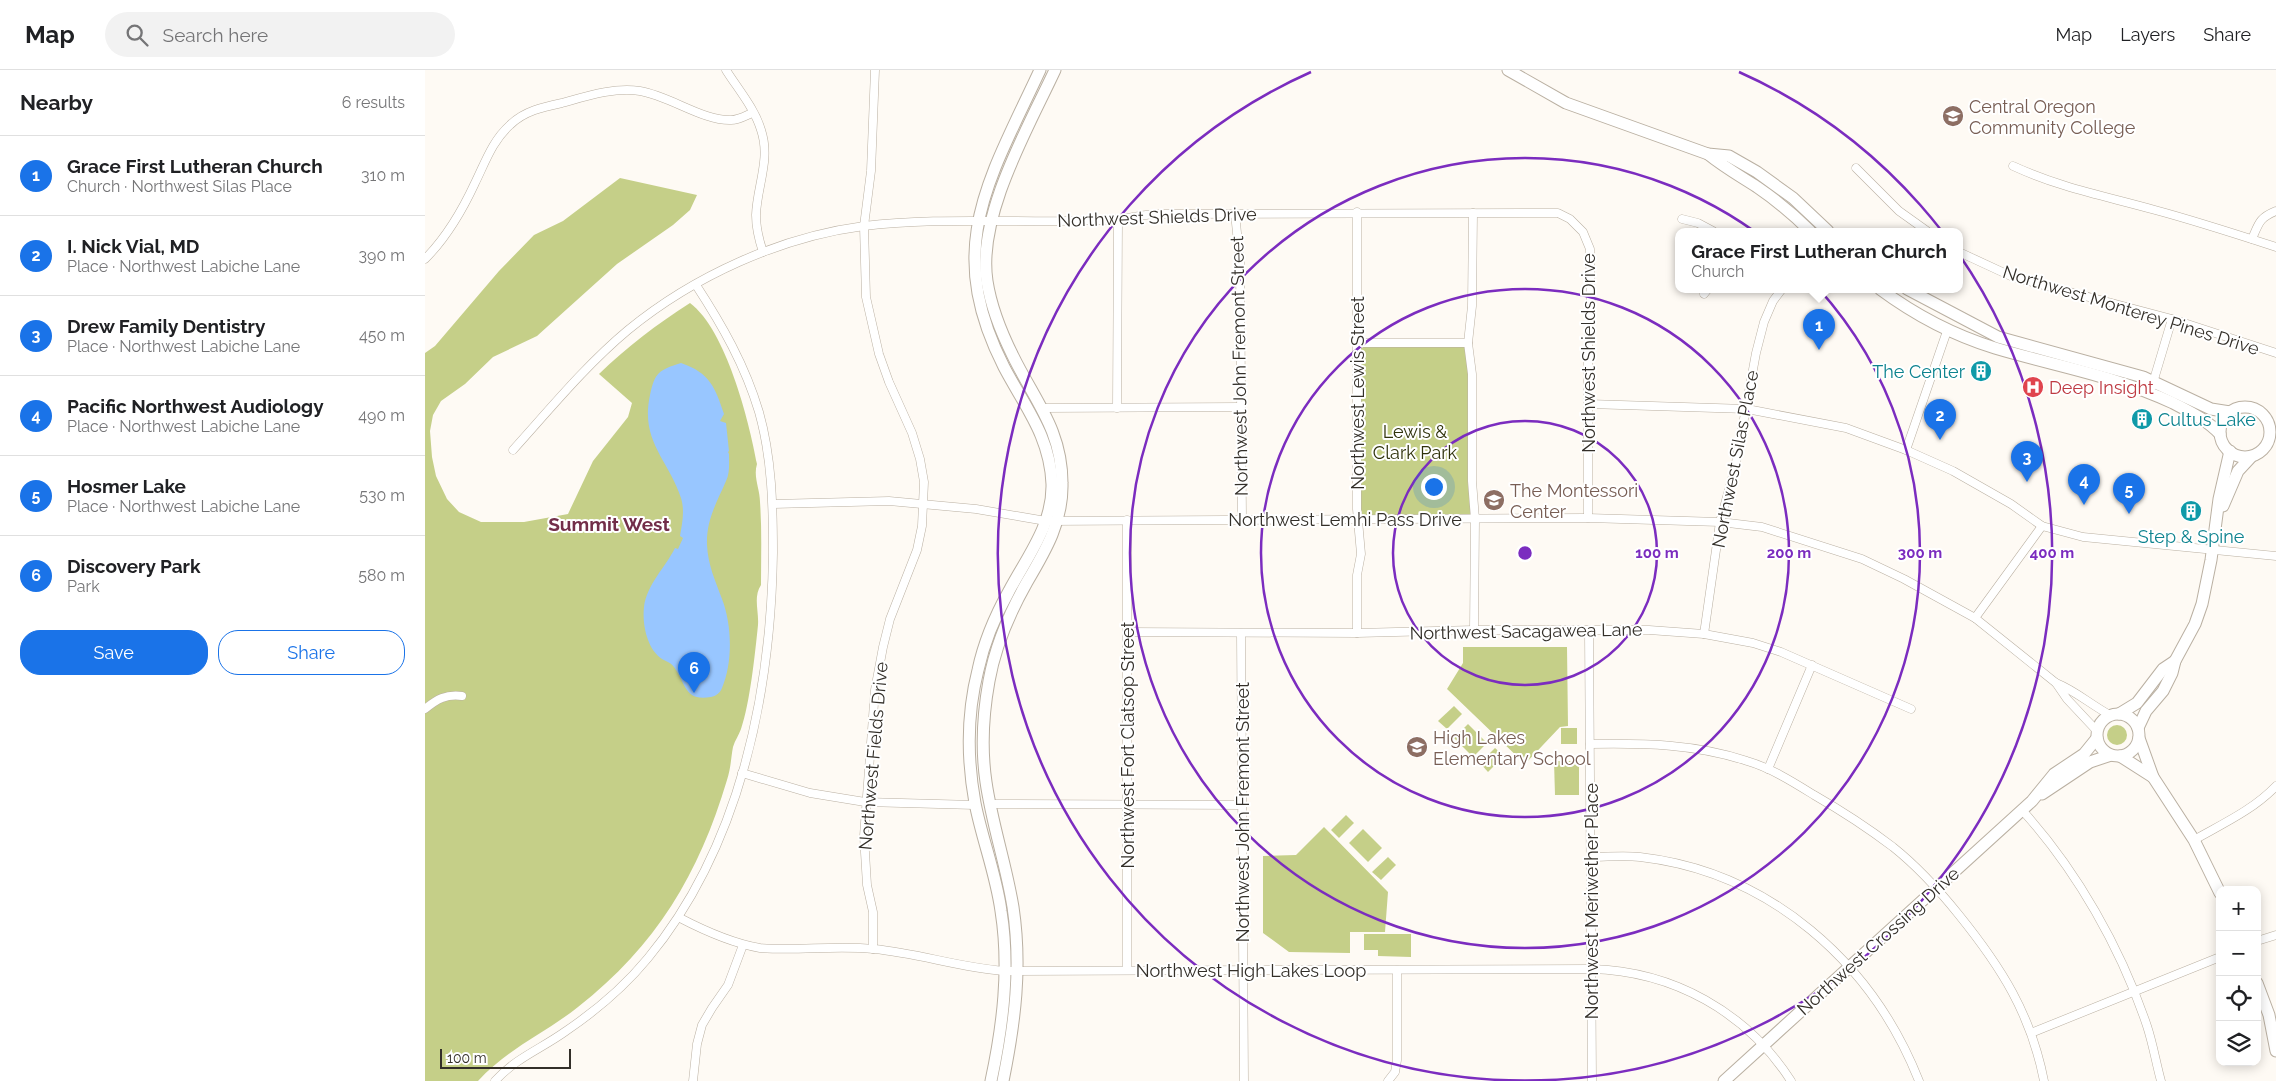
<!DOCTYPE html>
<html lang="en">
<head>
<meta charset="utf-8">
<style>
	body { margin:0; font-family:Raleway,sans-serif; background:#f2f2f2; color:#202124 }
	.controls { position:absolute; right:15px; bottom:15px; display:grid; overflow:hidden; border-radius:10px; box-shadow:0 2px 12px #0003 }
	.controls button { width:45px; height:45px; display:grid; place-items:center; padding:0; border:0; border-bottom:1px solid #e0e0e0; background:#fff; color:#202124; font:25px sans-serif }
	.scale { position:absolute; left:15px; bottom:12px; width:131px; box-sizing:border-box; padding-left:5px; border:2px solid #332f29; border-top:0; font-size:14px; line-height:18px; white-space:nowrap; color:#332f29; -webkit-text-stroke:4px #fff; paint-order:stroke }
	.you { position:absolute; left:1008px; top:416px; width:18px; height:18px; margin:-12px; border:4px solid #fff; border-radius:50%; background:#1a73e8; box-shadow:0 0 0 8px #1a73e833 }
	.badge { display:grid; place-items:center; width:32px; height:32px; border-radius:50%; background:#1a73e8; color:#fff; font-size:16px; font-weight:700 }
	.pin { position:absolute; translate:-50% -41px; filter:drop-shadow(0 1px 2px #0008) }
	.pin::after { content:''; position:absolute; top:26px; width:18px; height:15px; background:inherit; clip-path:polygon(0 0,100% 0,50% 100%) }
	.popup { position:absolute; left:1250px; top:158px; width:288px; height:65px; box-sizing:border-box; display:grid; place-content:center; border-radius:10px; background:#fff; filter:drop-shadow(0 1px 4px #0005); font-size:16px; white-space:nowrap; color:#757577 }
	.popup b { font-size:19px; color:#202124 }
	.popup::after { content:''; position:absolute; left:50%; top:100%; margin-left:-10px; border:10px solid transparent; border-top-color:#fff }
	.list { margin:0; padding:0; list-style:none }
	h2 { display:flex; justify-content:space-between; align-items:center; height:65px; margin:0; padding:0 20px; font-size:21px }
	h2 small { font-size:16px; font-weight:400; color:#757577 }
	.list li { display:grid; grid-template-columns:32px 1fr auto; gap:15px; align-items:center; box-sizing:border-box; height:80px; padding:0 20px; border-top:1px solid #e0e0e0 }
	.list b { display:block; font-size:19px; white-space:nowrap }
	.list p { margin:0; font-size:16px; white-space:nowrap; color:#757577 }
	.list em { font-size:16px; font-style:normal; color:#757577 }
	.actions { display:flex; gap:10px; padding:15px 20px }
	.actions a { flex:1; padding:11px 0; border:1px solid #1a73e8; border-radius:20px; text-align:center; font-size:18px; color:#1a73e8 }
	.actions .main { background:#1a73e8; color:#fff }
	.icon { flex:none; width:28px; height:28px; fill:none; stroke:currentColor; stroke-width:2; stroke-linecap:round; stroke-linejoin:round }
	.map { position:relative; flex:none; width:1851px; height:1011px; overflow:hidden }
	header { display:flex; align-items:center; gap:30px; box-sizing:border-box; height:70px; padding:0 25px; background:#fff; border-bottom:1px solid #e0e0e0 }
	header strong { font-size:24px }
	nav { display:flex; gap:28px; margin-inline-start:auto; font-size:18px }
	.search { width:350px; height:45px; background:#f2f2f2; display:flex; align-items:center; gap:12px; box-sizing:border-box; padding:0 18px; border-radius:28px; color:#757577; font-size:19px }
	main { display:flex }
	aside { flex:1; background:#fff }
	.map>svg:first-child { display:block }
	.green { fill:#c5cf88 }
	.water { fill:#98c6ff }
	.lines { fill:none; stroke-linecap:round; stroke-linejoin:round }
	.street-casing { stroke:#bab0a2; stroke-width:9 }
	.secondary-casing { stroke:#bab0a2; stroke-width:13 }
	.street { stroke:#fff; stroke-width:8 }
	.secondary { stroke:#fff; stroke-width:11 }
	.ring { fill:none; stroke:#7b2cbf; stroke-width:2.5 }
	.labels { text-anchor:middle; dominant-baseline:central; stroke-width:4; stroke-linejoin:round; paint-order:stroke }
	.education-label { font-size:18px; fill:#785e54; stroke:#fff; text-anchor:start }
	.street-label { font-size:18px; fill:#332f29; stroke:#fff }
	.culture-label { font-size:18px; fill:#0d838f; stroke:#fff; text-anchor:end }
	.health-label { font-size:18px; fill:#be3a42; stroke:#fff; text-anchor:start }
	.park-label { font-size:18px; fill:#2f320b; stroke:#fff }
	.neighbourhood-label { font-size:19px; font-weight:bold; fill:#722e49; stroke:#fff }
	.centre { fill:#7b2cbf; stroke:#fff; stroke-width:2.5 }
	.ring-label { font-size:15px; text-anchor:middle; font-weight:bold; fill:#7b2cbf; stroke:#fff; stroke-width:4; stroke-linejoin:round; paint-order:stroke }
</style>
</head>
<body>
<header>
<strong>Map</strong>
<div class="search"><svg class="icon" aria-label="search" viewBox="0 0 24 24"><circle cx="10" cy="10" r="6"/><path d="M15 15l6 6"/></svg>Search here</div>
<nav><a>Map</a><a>Layers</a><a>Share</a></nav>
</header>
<main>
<aside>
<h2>Nearby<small>6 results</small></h2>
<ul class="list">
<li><span class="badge">1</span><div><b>Grace First Lutheran Church</b><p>Church · Northwest Silas Place</p></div><em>310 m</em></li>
<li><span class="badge">2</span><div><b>I. Nick Vial, MD</b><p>Place · Northwest Labiche Lane</p></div><em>390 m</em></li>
<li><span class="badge">3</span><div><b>Drew Family Dentistry</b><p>Place · Northwest Labiche Lane</p></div><em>450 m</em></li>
<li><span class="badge">4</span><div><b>Pacific Northwest Audiology</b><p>Place · Northwest Labiche Lane</p></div><em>490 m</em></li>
<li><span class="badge">5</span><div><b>Hosmer Lake</b><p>Place · Northwest Labiche Lane</p></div><em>530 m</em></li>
<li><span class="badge">6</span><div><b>Discovery Park</b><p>Park</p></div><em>580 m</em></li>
</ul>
<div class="actions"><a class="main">Save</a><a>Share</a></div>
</aside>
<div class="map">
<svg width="1851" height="1011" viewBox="0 0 1851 1011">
	<rect width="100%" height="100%" fill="#fefaf4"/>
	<g class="green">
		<path d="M195 108 272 125 265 140 248 155 192 194 112 266 68 287 40 314 16 331 8 345 5 361 7 387 11 406 22 429 34 442 56 452H99L143 444 168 391 203 347 207 333 174 304C202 277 232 254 265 233 301 260 324 350 332 394 328 407 335 419 335 432 337 460 336 487 336 515 328 527 334 541 333 555 330 584 325 633 316 659 314 665 310 670 308 677 306 687 306 698 302 710 274 804 231 876 153 937 119 964 83 978 53 1011H0V283L10 276 74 201 109 165 138 151Z"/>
		<path d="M931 273H1043L1050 449 932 448Z"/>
		<path d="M1038 577H1142L1143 656 1135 657 1100 694 1022 619 1038 593Z"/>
		<path d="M1029 636 1037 644 1022 659 1013 651Z"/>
		<path d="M1043 654 1062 673 1048 687 1029 668Z"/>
		<circle cx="1692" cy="665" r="10"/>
		<rect x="1136" y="658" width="16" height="16"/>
		<path d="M1070 678 1079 686 1063 702 1055 693Z"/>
		<path d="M1129 691H1154V725H1130Z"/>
		<path d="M921 745 929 753 914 768 906 760Z"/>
		<path d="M899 757 963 822 960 862H925V883L864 882 838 863V786L871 785Z"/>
		<path d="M938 759 957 778 943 792 924 773Z"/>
		<path d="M963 787 971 795 956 810 947 802Z"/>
		<path d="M939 864H986V887L953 886V880H939Z"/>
	</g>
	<path class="water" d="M256 293C285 303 290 317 299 344L295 351 301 353 304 381 303 382 304 384C304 393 305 403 301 411 292 432 281 450 282 475 283 495 290 510 297 529 307 555 308 592 297 618 295 623 291 626 286 627 259 632 261 613 249 597 245 592 242 592 237 589 222 579 217 554 219 537 222 514 240 498 250 478L253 479 258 468 255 466C257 454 260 441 256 428 243 389 215 371 225 325 230 302 234 300 256 293Z"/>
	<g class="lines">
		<g class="street-casing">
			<g id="street">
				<path d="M301 0C313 19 330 39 336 60 346 89 332 116 331 145 331 158 334 170 338 182"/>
				<path d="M1588 96C1636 118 1680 126 1730 140 1771 151 1811 164 1851 177"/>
				<path d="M1431 98 1474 141 1502 161"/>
				<path d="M810 143 815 193 817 450"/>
				<path d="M1048 143 1047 236 1043 273 1047 304V411L1050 449 1049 560"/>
				<path d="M1257 149 1273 153 1288 161"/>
				<path d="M1827 169C1834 153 1834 148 1851 141"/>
				<path d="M1534 182 1588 207 1747 249 1851 283"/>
				<path d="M0 189C21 168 37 141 50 113 60 93 67 71 85 55 99 41 118 37 137 33 162 26 189 17 215 21 245 26 278 51 306 50 314 50 320 46 327 43"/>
				<path d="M1279 224 1283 219"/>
				<path d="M931 273H1043"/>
				<path d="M1727 316 1747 249"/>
				<path d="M1164 334 1322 339 1421 358 1481 380 1528 401 1586 434 1617 456 1658 467 1851 486"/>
				<path d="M618 338 816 337"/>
				<path d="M692 338 693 149"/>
				<path d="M88 380C125 339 161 295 203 260 269 206 355 167 439 156 504 148 570 152 635 151 654 150 673 151 692 149 706 148 719 144 733 144L1133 143 1145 149 1158 162 1165 179 1166 249 1163 278V448"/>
				<path d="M1481 380 1522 261"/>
				<path d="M348 434 464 431 551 439 621 451 1163 448 1295 452 1337 457 1437 489 1479 509 1550 548 1631 613C1651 621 1666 635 1685 645"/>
				<path d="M702 450V899"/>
				<path d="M1550 548 1617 456"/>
				<path d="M1164 561 1167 1011"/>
				<path d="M702 562 932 563 1049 560H1224L1279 564 1328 573 1356 582 1486 639"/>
				<path d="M816 563 819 1011"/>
				<path d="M932 563V505L936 484 932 439V142"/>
				<path d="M1279 564 1295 452 1310 398 1331 283 1339 252 1348 231 1357 219"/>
				<path d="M1631 613 1642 629 1672 661"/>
				<path d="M0 639C12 629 21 624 37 626"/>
				<path d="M1165 674C1219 673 1271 674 1322 691 1346 698 1368 712 1389 725 1417 741 1443 758 1468 777 1493 797 1514 820 1534 845 1576 897 1606 944 1619 1011"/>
				<path d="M1343 699 1387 595"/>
				<path d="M317 703 385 723 440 732 550 735"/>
				<path d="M565 734 818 735"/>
				<path d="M1597 740C1652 801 1696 878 1722 956 1728 974 1731 993 1736 1011"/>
				<path d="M1769 770C1797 754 1828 740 1851 716"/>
				<path d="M1166 787C1182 787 1199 785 1215 787 1345 802 1447 892 1494 1011"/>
				<path d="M255 848C280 861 306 873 335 878 373 881 411 875 449 879 493 883 536 898 580 901L1166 899C1248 901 1322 942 1366 1011"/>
				<path d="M1832 871 1851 865"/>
				<path d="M448 879V842L442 815 439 766 450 620 458 577 465 549 492 480 497 456 499 412 495 389 487 363 464 312 454 284 441 227 439 156 446 101 450 0"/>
				<path d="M1606 963 1795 887"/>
				<path d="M70 1011C92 987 116 979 141 961 172 940 200 916 223 888 315 777 346 624 348 483 348 436 347 388 334 342 320 295 297 255 271 215"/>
				<path d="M268 1011 272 974 277 955 287 938 303 915 318 875"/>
				<path d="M963 1011 970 1002 972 990V900"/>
			</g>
		</g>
		<g class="secondary-casing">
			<g id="secondary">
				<path d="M1083 0 1141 33 1283 84 1304 86 1332 102 1368 128 1403 161"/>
				<path d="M1283 84C1299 97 1315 106 1332 117 1351 130 1369 145 1385 161"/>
				<path d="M1455 219C1490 245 1528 265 1570 278 1630 296 1691 306 1748 333 1765 342 1782 350 1795 364"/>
				<path d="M1482 219 1573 267 1718 307 1786 339 1805 342"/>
				<circle cx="1820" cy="362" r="25"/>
				<path d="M1798 436 1813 401 1826 387"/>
				<circle cx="1693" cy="665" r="21"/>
				<path d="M1694 644 1712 633 1738 599 1750 591"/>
				<path d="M1713 658 1721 641 1738 621 1747 603 1750 591 1770 554 1777 534 1786 490 1794 429 1805 381"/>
				<path d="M1714 668 1728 707 1769 770 1795 823"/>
				<path d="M1695 686 1728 707"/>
				<path d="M1617 724 1665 692 1686 685"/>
				<path d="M1832 913 1844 945 1851 981"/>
				<path d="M566 1011C578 955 585 898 576 841 571 804 557 769 550 733 542 689 542 643 553 600 559 572 570 546 584 521 602 487 628 455 627 414 625 366 600 337 579 297 518 177 564 110 615 0"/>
				<path d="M578 1011C590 952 597 897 588 837 581 794 567 754 561 712 556 678 558 644 564 611 570 577 585 542 602 512 621 480 638 451 637 413 637 360 610 331 588 286 576 262 566 237 562 211 552 146 603 58 630 0"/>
				<path d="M1299 1011 1607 731 1629 704 1659 684 1672 668"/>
			</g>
		</g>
		<use href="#street" class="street"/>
		<use href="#secondary" class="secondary"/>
	</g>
	<g class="ring">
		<circle cx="1100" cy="483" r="132"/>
		<circle cx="1100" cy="483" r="264"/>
		<circle cx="1100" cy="483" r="395"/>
		<path d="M1314 2A527 527 0 1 1 886 2"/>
	</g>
	<defs>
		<g id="university-disc" transform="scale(1.125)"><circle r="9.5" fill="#8d6e63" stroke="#fff"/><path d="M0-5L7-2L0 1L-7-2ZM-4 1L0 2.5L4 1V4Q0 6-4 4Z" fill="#fff"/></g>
		<g id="building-disc" transform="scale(1.125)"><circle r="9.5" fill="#0f9aa8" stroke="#fff"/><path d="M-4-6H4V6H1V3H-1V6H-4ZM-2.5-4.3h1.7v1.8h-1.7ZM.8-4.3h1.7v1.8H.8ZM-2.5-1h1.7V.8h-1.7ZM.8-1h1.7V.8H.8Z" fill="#fff"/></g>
		<g id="hospital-disc" transform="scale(1.125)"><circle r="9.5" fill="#e0444e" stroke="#fff"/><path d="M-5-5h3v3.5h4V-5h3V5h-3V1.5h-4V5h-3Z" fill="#fff"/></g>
		<g id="school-disc" transform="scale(1.125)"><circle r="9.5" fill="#8d6e63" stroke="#fff"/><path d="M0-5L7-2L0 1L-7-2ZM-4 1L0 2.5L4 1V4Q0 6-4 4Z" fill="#fff"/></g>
	</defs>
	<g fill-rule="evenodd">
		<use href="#university-disc" x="1528" y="46"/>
		<use href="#building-disc" x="1556" y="301"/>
		<use href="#hospital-disc" x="1608" y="317"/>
		<use href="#building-disc" x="1717" y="349"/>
		<use href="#school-disc" x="1069" y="430"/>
		<use href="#building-disc" x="1766" y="441"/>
		<use href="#school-disc" x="992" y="677"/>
	</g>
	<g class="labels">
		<g class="education-label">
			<text x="1544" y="36">Central Oregon<tspan x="1544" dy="21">Community College</tspan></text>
			<text x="1085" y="420">The Montessori<tspan x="1085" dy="21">Center</tspan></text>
			<text x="1008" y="667">High Lakes<tspan x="1008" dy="21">Elementary School</tspan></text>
		</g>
		<g class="street-label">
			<text transform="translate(732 147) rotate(-2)">Northwest Shields Drive</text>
			<text transform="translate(1706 240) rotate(17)">Northwest Monterey Pines Drive</text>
			<text transform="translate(1163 283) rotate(-90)">Northwest Shields Drive</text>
			<text transform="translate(814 296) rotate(-91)">Northwest John Fremont Street</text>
			<text transform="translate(932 323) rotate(-90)">Northwest Lewis Street</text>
			<text transform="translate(1310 389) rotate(-79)">Northwest Silas Place</text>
			<text x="920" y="449">Northwest Lemhi Pass Drive</text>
			<text transform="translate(1101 561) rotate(-1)">Northwest Sacagawea Lane</text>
			<text transform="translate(702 675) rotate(-90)">Northwest Fort Clatsop Street</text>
			<text transform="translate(448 686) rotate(-85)">Northwest Fields Drive</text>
			<text transform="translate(817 742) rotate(-90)">Northwest John Fremont Street</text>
			<text transform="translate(1166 831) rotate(-90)">Northwest Meriwether Place</text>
			<text transform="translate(1453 871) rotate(-42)">Northwest Crossing Drive</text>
			<text x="826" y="900">Northwest High Lakes Loop</text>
		</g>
		<g class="culture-label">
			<text x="1540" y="301">The Center</text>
			<text x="1733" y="349" text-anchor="start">Cultus Lake</text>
			<text x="1766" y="466" text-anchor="middle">Step &amp; Spine</text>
		</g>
		<g class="health-label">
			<text x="1624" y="317">Deep Insight</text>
		</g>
		<g class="park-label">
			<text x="990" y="361">Lewis &amp;<tspan x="990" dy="21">Clark Park</tspan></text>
		</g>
		<g class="neighbourhood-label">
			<text x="184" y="454">Summit West</text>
		</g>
	</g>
	<circle cx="1100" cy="483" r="8" class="centre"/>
	<g class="ring-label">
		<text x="1232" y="488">100 m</text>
		<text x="1364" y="488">200 m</text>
		<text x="1495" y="488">300 m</text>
		<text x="1627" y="488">400 m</text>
	</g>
</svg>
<div class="controls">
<button>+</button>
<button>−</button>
<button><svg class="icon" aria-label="locate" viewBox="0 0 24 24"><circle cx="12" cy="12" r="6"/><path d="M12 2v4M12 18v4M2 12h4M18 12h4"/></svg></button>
<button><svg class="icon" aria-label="layers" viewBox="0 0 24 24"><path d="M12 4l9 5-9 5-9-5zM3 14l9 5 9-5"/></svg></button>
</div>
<div class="scale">100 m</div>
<div class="you"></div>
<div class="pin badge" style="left:1394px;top:280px">1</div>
<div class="popup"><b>Grace First Lutheran Church</b>Church</div>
<div class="pin badge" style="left:1515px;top:370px">2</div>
<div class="pin badge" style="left:1602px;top:412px">3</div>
<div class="pin badge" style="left:1659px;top:435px">4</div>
<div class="pin badge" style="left:1704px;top:444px">5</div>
<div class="pin badge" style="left:269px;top:623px">6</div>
</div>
</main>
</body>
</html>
